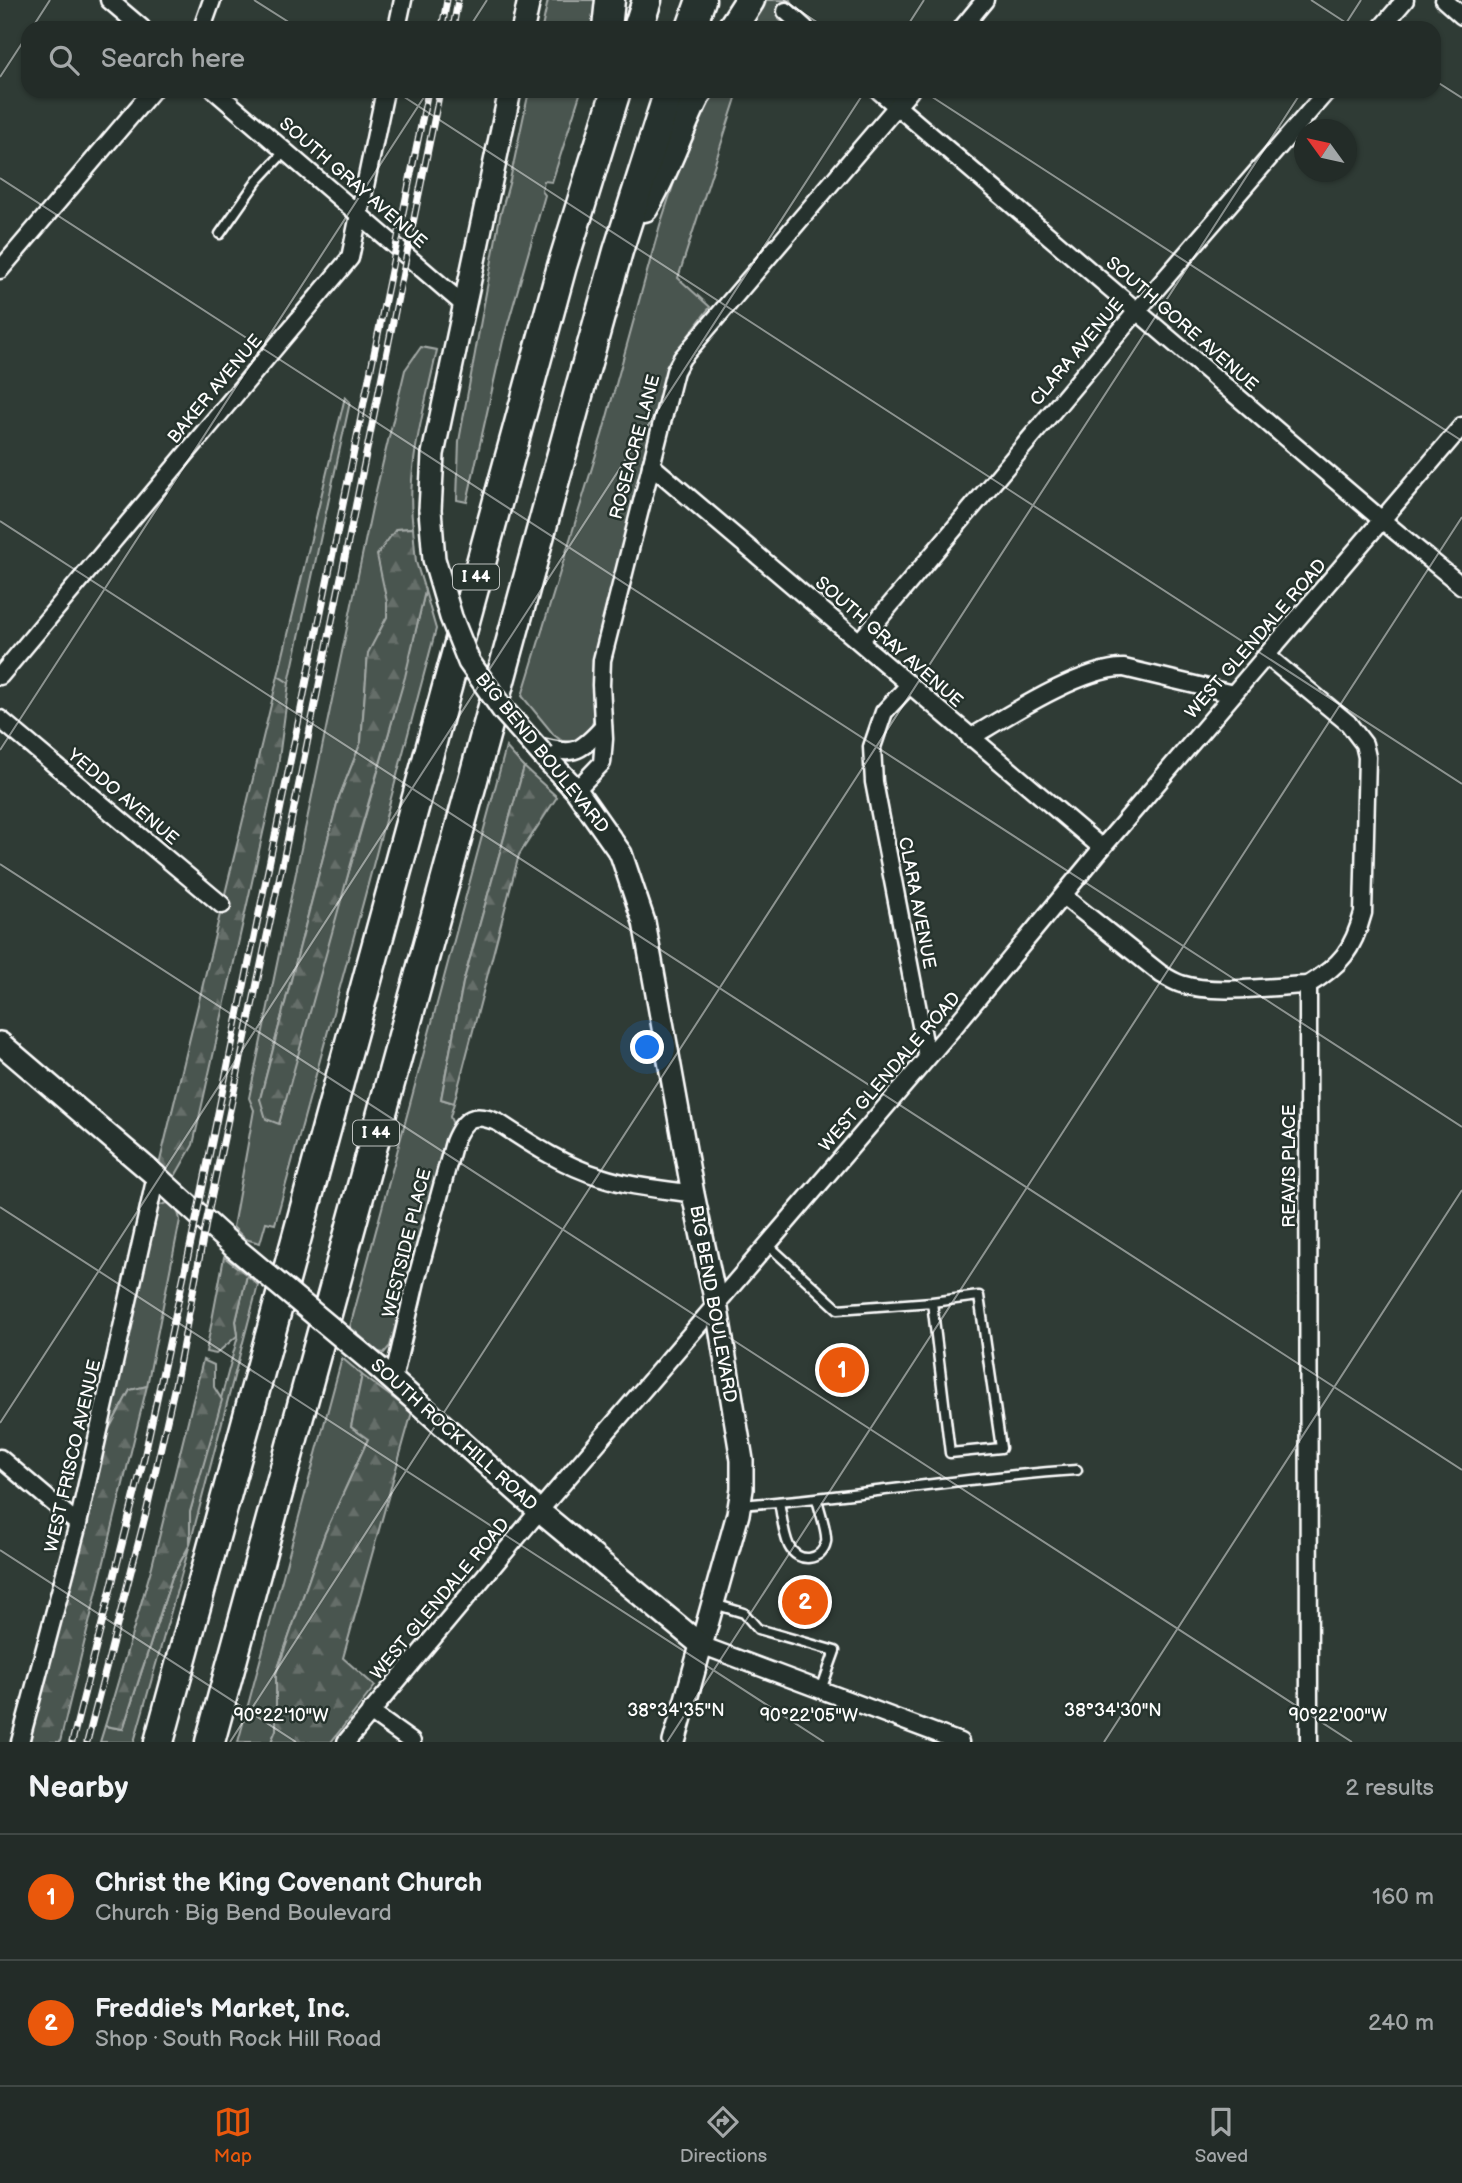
<!DOCTYPE html>
<html lang="en">
<head>
<meta charset="utf-8">
<style>
	body { margin:0; font-family:"Balsamiq Sans",sans-serif; background:#2b3430; color:#f1f3f6 }
	.compass { position:absolute; left:1294px; top:119px; width:63px; height:63px; border-radius:50%; background:#232c28; box-shadow:0 2px 5px #0004; rotate:303deg }
	.you { position:absolute; left:648px; top:1048px; width:24px; height:24px; margin:-18px; border:5px solid #fff; border-radius:50%; background:#1a73e8; box-shadow:0 0 0 10px #1a73e833 }
	.badge { display:grid; place-items:center; width:46px; height:46px; border-radius:50%; background:#ea580c; color:#fff; font-size:23px; font-weight:700 }
	.pin { position:absolute; translate:-50% -50%; border:4px solid #fff; box-shadow:0 2px 7px #0006 }
	.list { margin:0; padding:0; list-style:none }
	h2 { display:flex; justify-content:space-between; align-items:center; height:91px; margin:0; padding:0 28px; font-size:30px }
	h2 small { font-size:23px; font-weight:400; color:#a3a7a8 }
	.list li { display:grid; grid-template-columns:46px 1fr auto; gap:21px; align-items:center; box-sizing:border-box; height:126px; padding:0 28px; border-top:2px solid #404845 }
	.list b { display:block; font-size:26px; white-space:nowrap }
	.list p { margin:0; font-size:23px; white-space:nowrap; color:#a3a7a8 }
	.list em { font-size:23px; font-style:normal; color:#a3a7a8 }
	.icon { flex:none; width:38px; height:38px; fill:none; stroke:currentColor; stroke-width:2; stroke-linecap:round; stroke-linejoin:round }
	.map { position:relative; flex:none; width:1462px; height:1742px; overflow:hidden }
	.search { position:absolute; background:#232c28; box-shadow:0 2px 5px #0004; left:21px; right:21px; top:21px; height:77px; display:flex; align-items:center; gap:18px; box-sizing:border-box; padding:0 24px; border-radius:21px; color:#a3a7a8; font-size:26px }
	.sheet { height:343px; background:#232c28 }
	nav { display:flex; justify-content:space-around; align-items:center; box-sizing:border-box; height:98px; border-top:2px solid #404845; background:#232c28; font-size:19px; color:#a3a7a8 }
	nav a { display:grid; justify-items:center; gap:4px }
	nav .on { color:#ea580c }
	.map>svg:first-child { display:block }
	.green { fill:#4a544f; stroke:#a4aaa7; stroke-width:2 }
	.forest { fill:url(#forest-firs); stroke:#a4aaa7; stroke-width:2 }
	.lines { fill:none; stroke-linecap:round; stroke-linejoin:round }
	.lane-casing { stroke:#fff; stroke-width:13 }
	.street-casing { stroke:#fff; stroke-width:21 }
	.secondary-casing { stroke:#fff; stroke-width:26 }
	.highway-casing { stroke:#fff; stroke-width:33 }
	.lane { stroke:#26332d; stroke-width:8 }
	.street { stroke:#26332d; stroke-width:16 }
	.secondary { stroke:#26332d; stroke-width:21 }
	.highway { stroke:#26332d; stroke-width:28 }
	.rail-casing { stroke:#fff; stroke-width:7 }
	.rail { stroke:#26332d; stroke-width:4.5; stroke-dasharray:13; stroke-linecap:butt }
	.secondary-bridge-casing { stroke:#fff; stroke-width:26; stroke-linecap:butt }
	.secondary-bridge { stroke:#26332d; stroke-width:21 }
	.ticks { fill:none; stroke:#fff; stroke-width:2; stroke-opacity:0.45 }
	.labels { text-anchor:middle; dominant-baseline:central; stroke-width:5; stroke-linejoin:round; paint-order:stroke }
	.shield { fill:#26332d; stroke:#bec2c0; stroke-width:2 }
	.shield-label { font-size:16px; font-weight:bold; fill:#fff }
	.street-label { font-size:18px; fill:#fff; stroke:#26332d }
	.ticks-label { font-size:18px; text-anchor:middle; fill:#fff; stroke:#26332d; stroke-width:5; stroke-linejoin:round; paint-order:stroke }
</style>
</head>
<body>
<div class="map">
<svg width="1462" height="1742" viewBox="0 0 1462 1742">
	<defs>
		<pattern id="forest-firs" width="22" height="20" patternUnits="userSpaceOnUse" patternTransform="scale(1.75)"><rect width="22" height="20" fill="#4a544f"/><path d="M5 1l3.5 6h-7zM16 11l3.5 6h-7z" fill="#656e69"/></pattern>
	</defs>
	<rect width="100%" height="100%" fill="#2f3b35"/>
	<filter id="ink" filterUnits="userSpaceOnUse"><feTurbulence type="fractalNoise" baseFrequency=".0143" numOctaves="2"/><feDisplacementMap in="SourceGraphic" scale="14" xChannelSelector="R" yChannelSelector="G"/><feConvolveMatrix kernelMatrix="1 2 1 2 8 2 1 2 1" color-interpolation-filters="sRGB"/></filter>
	<g filter="url(#ink)">
		<g class="green">
			<path d="M548 0H604L598 28H542Z"/>
			<path d="M761 0H790L792 2 779 19 789 28H742Z"/>
			<path d="M529 91H581L552 182 544 181 542 191 545 195 503 341 467 502 457 500 459 441 500 216 510 180Z"/>
			<path d="M707 91H741L737 95 678 278 710 307C691 332 671 355 662 385L597 647C595 659 593 670 592 682 591 705 601 723 581 742L562 741 554 735 522 696 602 435 660 225 698 110Z"/>
			<path d="M421 347 437 350C425 407 405 470 413 528L396 529 387 602V617L368 654 361 742 338 800 260 1099 279 1123C323 945 384 770 425 591L436 629 363 903 275 1224 266 1222 260 1243 245 1239 233 1227 254 1110 249 1098 372 508 405 370Z"/>
			<path d="M345 397 350 402 289 683 278 676Z"/>
			<path d="M506 747 524 767 463 983 441 1099 454 1103 450 1117 453 1124 439 1164 390 1346 384 1353 378 1352 350 1327Z"/>
			<path d="M167 1203C177 1206 178 1210 180 1220L147 1386 130 1390 108 1431 154 1214 160 1205Z"/>
			<path d="M247 1275 258 1285 190 1544 134 1742H100L105 1726 123 1729 172 1577 190 1544V1512L238 1336 236 1321Z"/>
			<path d="M342 1358 362 1375 351 1427 368 1439 325 1533 276 1674V1731L271 1742H238Z"/>
		</g>
		<g class="forest">
			<path d="M413 528 416 562 425 591 405 677 356 846 279 1124 266 1119 260 1099 338 800 361 742 368 653 387 617V602L377 555 396 529Z"/>
			<path d="M278 676 289 683 278 766 193 1145 174 1178 159 1165Z"/>
			<path d="M524 767 557 797 519 855 454 1103 441 1099 463 983Z"/>
			<path d="M224 1257 247 1275 236 1321 238 1335 216 1354 206 1352Z"/>
			<path d="M203 1360 214 1365V1387L222 1400 190 1512V1544L172 1577 123 1729 105 1726 152 1566Z"/>
			<path d="M362 1375 412 1412 343 1658 375 1686 331 1742H271L276 1730V1674L325 1533 368 1439 351 1427Z"/>
			<path d="M147 1386 60 1742H27L108 1431 130 1390Z"/>
		</g>
		<g class="lines">
			<g class="lane-casing">
				<g id="lane">
					<path d="M220 234 257 181 285 151"/>
					<path d="M767 1244 838 1309 932 1302 950 1453 1001 1448 979 1296 932 1302"/>
					<path d="M779 1502C782 1516 783 1533 789 1546 798 1564 822 1561 826 1542 828 1533 819 1509 817 1499"/>
					<path d="M740 1505C853 1497 964 1477 1077 1470"/>
					<path d="M714 1604 744 1613 758 1629 835 1651 821 1690"/>
				</g>
			</g>
			<g class="street-casing">
				<g id="street">
					<path d="M109 0 142 28"/>
					<path d="M1444 0 1462 16"/>
					<path d="M786 11 805 28"/>
					<path d="M202 28 212 0"/>
					<path d="M397 28 403 0"/>
					<path d="M962 28 985 0"/>
					<path d="M1381 28 1405 0"/>
					<path d="M215 91 464 305"/>
					<path d="M879 91 1383 521 1462 586"/>
					<path d="M0 270 152 91"/>
					<path d="M651 465 1102 848"/>
					<path d="M860 641 1137 311 1327 91"/>
					<path d="M1267 656 1348 723 1364 744 1367 757 1363 913C1353 950 1341 965 1308 985L1309 1742"/>
					<path d="M0 676 350 258 385 91"/>
					<path d="M910 684 884 712 872 747 874 782 927 1057"/>
					<path d="M0 719 222 905"/>
					<path d="M970 738C1007 716 1083 667 1124 668L1233 694"/>
					<path d="M533 745C572 754 576 757 603 727"/>
					<path d="M576 790 602 763 604 739 601 685 602 660 675 371 682 358 910 91"/>
					<path d="M1063 896 1161 974C1167 977 1174 982 1181 984 1215 995 1272 986 1308 985"/>
					<path d="M393 1380 416 1281 454 1142C464 1117 474 1112 499 1123 531 1144 564 1166 601 1177 631 1187 662 1189 693 1194"/>
					<path d="M0 1458 78 1524"/>
					<path d="M701 1645 960 1742"/>
					<path d="M370 1712 412 1742"/>
					<path d="M20 1742 78 1524 156 1176"/>
					<path d="M346 1742 539 1511 954 1027 1102 848 1462 426"/>
				</g>
			</g>
			<g class="secondary-casing">
				<g id="secondary">
					<path d="M523 28 529 0"/>
					<path d="M430 510 433 454 510 91"/>
					<path d="M544 756 576 790 621 854 644 922 693 1194 716 1303 742 1460V1489L738 1514 674 1742"/>
					<path d="M0 1043 156 1176 234 1247"/>
					<path d="M379 1368 539 1511 701 1645"/>
				</g>
			</g>
			<g class="highway-casing">
				<g id="highway">
					<path d="M607 28 610 0"/>
					<path d="M638 28 647 0"/>
					<path d="M691 28 701 0"/>
					<path d="M732 28 750 0"/>
					<path d="M644 207C666 170 678 129 698 91"/>
					<path d="M159 1742 562 266 616 91"/>
					<path d="M210 1742 580 388 618 251 669 91"/>
				</g>
			</g>
			<use href="#lane" class="lane"/>
			<use href="#street" class="street"/>
			<use href="#secondary" class="secondary"/>
			<use href="#highway" class="highway"/>
			<g class="rail-casing">
				<g id="rail">
					<path d="M442 28 447 0"/>
					<path d="M453 28 458 0"/>
					<path d="M72 1742 144 1458 197 1215 428 91"/>
					<path d="M87 1742 146 1513 177 1376 206 1223 287 842 440 91"/>
				</g>
			</g>
			<use href="#rail" class="rail"/>
			<g class="secondary-bridge-casing">
				<g id="secondary-bridge">
					<path d="M430 510 434 559 451 617 469 662 503 710 544 756"/>
					<path d="M234 1247 379 1368"/>
				</g>
			</g>
			<use href="#secondary-bridge" class="secondary-bridge"/>
		</g>
	</g>
	<path class="ticks" d="M254 0 298 28M783 0 826 28M1311 0 1354 28M32 28 50 0M469 28 487 0M906 28 924 0M1343 28 1361 0M0 77 28 34M1434 80 1462 98M395 91 1462 784M923 91 1462 441M0 178 1462 1127M0 521 1462 1470M0 750 428 91M0 864 1352 1742M0 1207 824 1742M0 1423 865 91M0 1550 296 1742M230 1742 1302 91M667 1742 1462 517M1104 1742 1462 1190"/>
	<g class="labels">
		<g class="shield">
			<rect x="453" y="564.5" width="46" height="25" rx="5"/>
			<rect x="353" y="1120.5" width="46" height="25" rx="5"/>
		</g>
		<g class="shield-label">
			<text x="476" y="577">I 44</text>
			<text x="376" y="1133">I 44</text>
		</g>
		<g class="street-label">
			<text transform="translate(353 183) rotate(41)">SOUTH GRAY AVENUE</text>
			<text transform="translate(1182 324) rotate(41)">SOUTH GORE AVENUE</text>
			<text transform="translate(1077 352) rotate(-50)">CLARA AVENUE</text>
			<text transform="translate(215 389) rotate(-50)">BAKER AVENUE</text>
			<text transform="translate(635 447) rotate(-75)">ROSEACRE LANE</text>
			<text transform="translate(1256 639) rotate(-49)">WEST GLENDALE ROAD</text>
			<text transform="translate(889 642) rotate(41)">SOUTH GRAY AVENUE</text>
			<text transform="translate(542 753) rotate(51)">BIG BEND BOULEVARD</text>
			<text transform="translate(123 797) rotate(40)">YEDDO AVENUE</text>
			<text transform="translate(917 903) rotate(79)">CLARA AVENUE</text>
			<text transform="translate(890 1072) rotate(-49)">WEST GLENDALE ROAD</text>
			<text transform="translate(1289 1166) rotate(-90)">REAVIS PLACE</text>
			<text transform="translate(407 1243) rotate(-76)">WESTSIDE PLACE</text>
			<text transform="translate(713 1304) rotate(80)">BIG BEND BOULEVARD</text>
			<text transform="translate(454 1435) rotate(42)">SOUTH ROCK HILL ROAD</text>
			<text transform="translate(73 1456) rotate(-77)">WEST FRISCO AVENUE</text>
			<text transform="translate(440 1599) rotate(-50)">WEST GLENDALE ROAD</text>
		</g>
	</g>
	<g class="ticks-label">
		<text x="676" y="1716">38°34'35"N</text>
		<text x="1113" y="1716">38°34'30"N</text>
		<text x="281" y="1721">90°22'10"W</text>
		<text x="809" y="1721">90°22'05"W</text>
		<text x="1338" y="1721">90°22'00"W</text>
	</g>
</svg>
<svg class="compass" viewBox="-18 -18 36 36"><path d="M0-13l5 13h-10z" fill="#e53935"/><path d="M0 13l5-13h-10z" fill="#a3a7a8"/></svg>
<div class="you"></div>
<div class="pin badge" style="left:842px;top:1370px">1</div>
<div class="pin badge" style="left:805px;top:1602px">2</div>
<div class="search"><svg class="icon" aria-label="search" viewBox="0 0 24 24"><circle cx="10" cy="10" r="6"/><path d="M15 15l6 6"/></svg>Search here</div>
</div>
<section class="sheet">
<h2>Nearby<small>2 results</small></h2>
<ul class="list">
<li><span class="badge">1</span><div><b>Christ the King Covenant Church</b><p>Church · Big Bend Boulevard</p></div><em>160 m</em></li>
<li><span class="badge">2</span><div><b>Freddie's Market, Inc.</b><p>Shop · South Rock Hill Road</p></div><em>240 m</em></li>
</ul>
</section>
<nav>
<a class="on"><svg class="icon" aria-label="map" viewBox="0 0 24 24"><path d="M3 6l6-2 6 2 6-2v14l-6 2-6-2-6 2zM9 4v14M15 6v14"/></svg>Map</a>
<a><svg class="icon" aria-label="directions" viewBox="0 0 24 24"><path d="M12 3l9 9-9 9-9-9zM9 14v-3h6M13 9l2 2-2 2"/></svg>Directions</a>
<a><svg class="icon" aria-label="saved" viewBox="0 0 24 24"><path d="M7 4h10v16l-5-4-5 4z"/></svg>Saved</a>
</nav>
</body>
</html>
